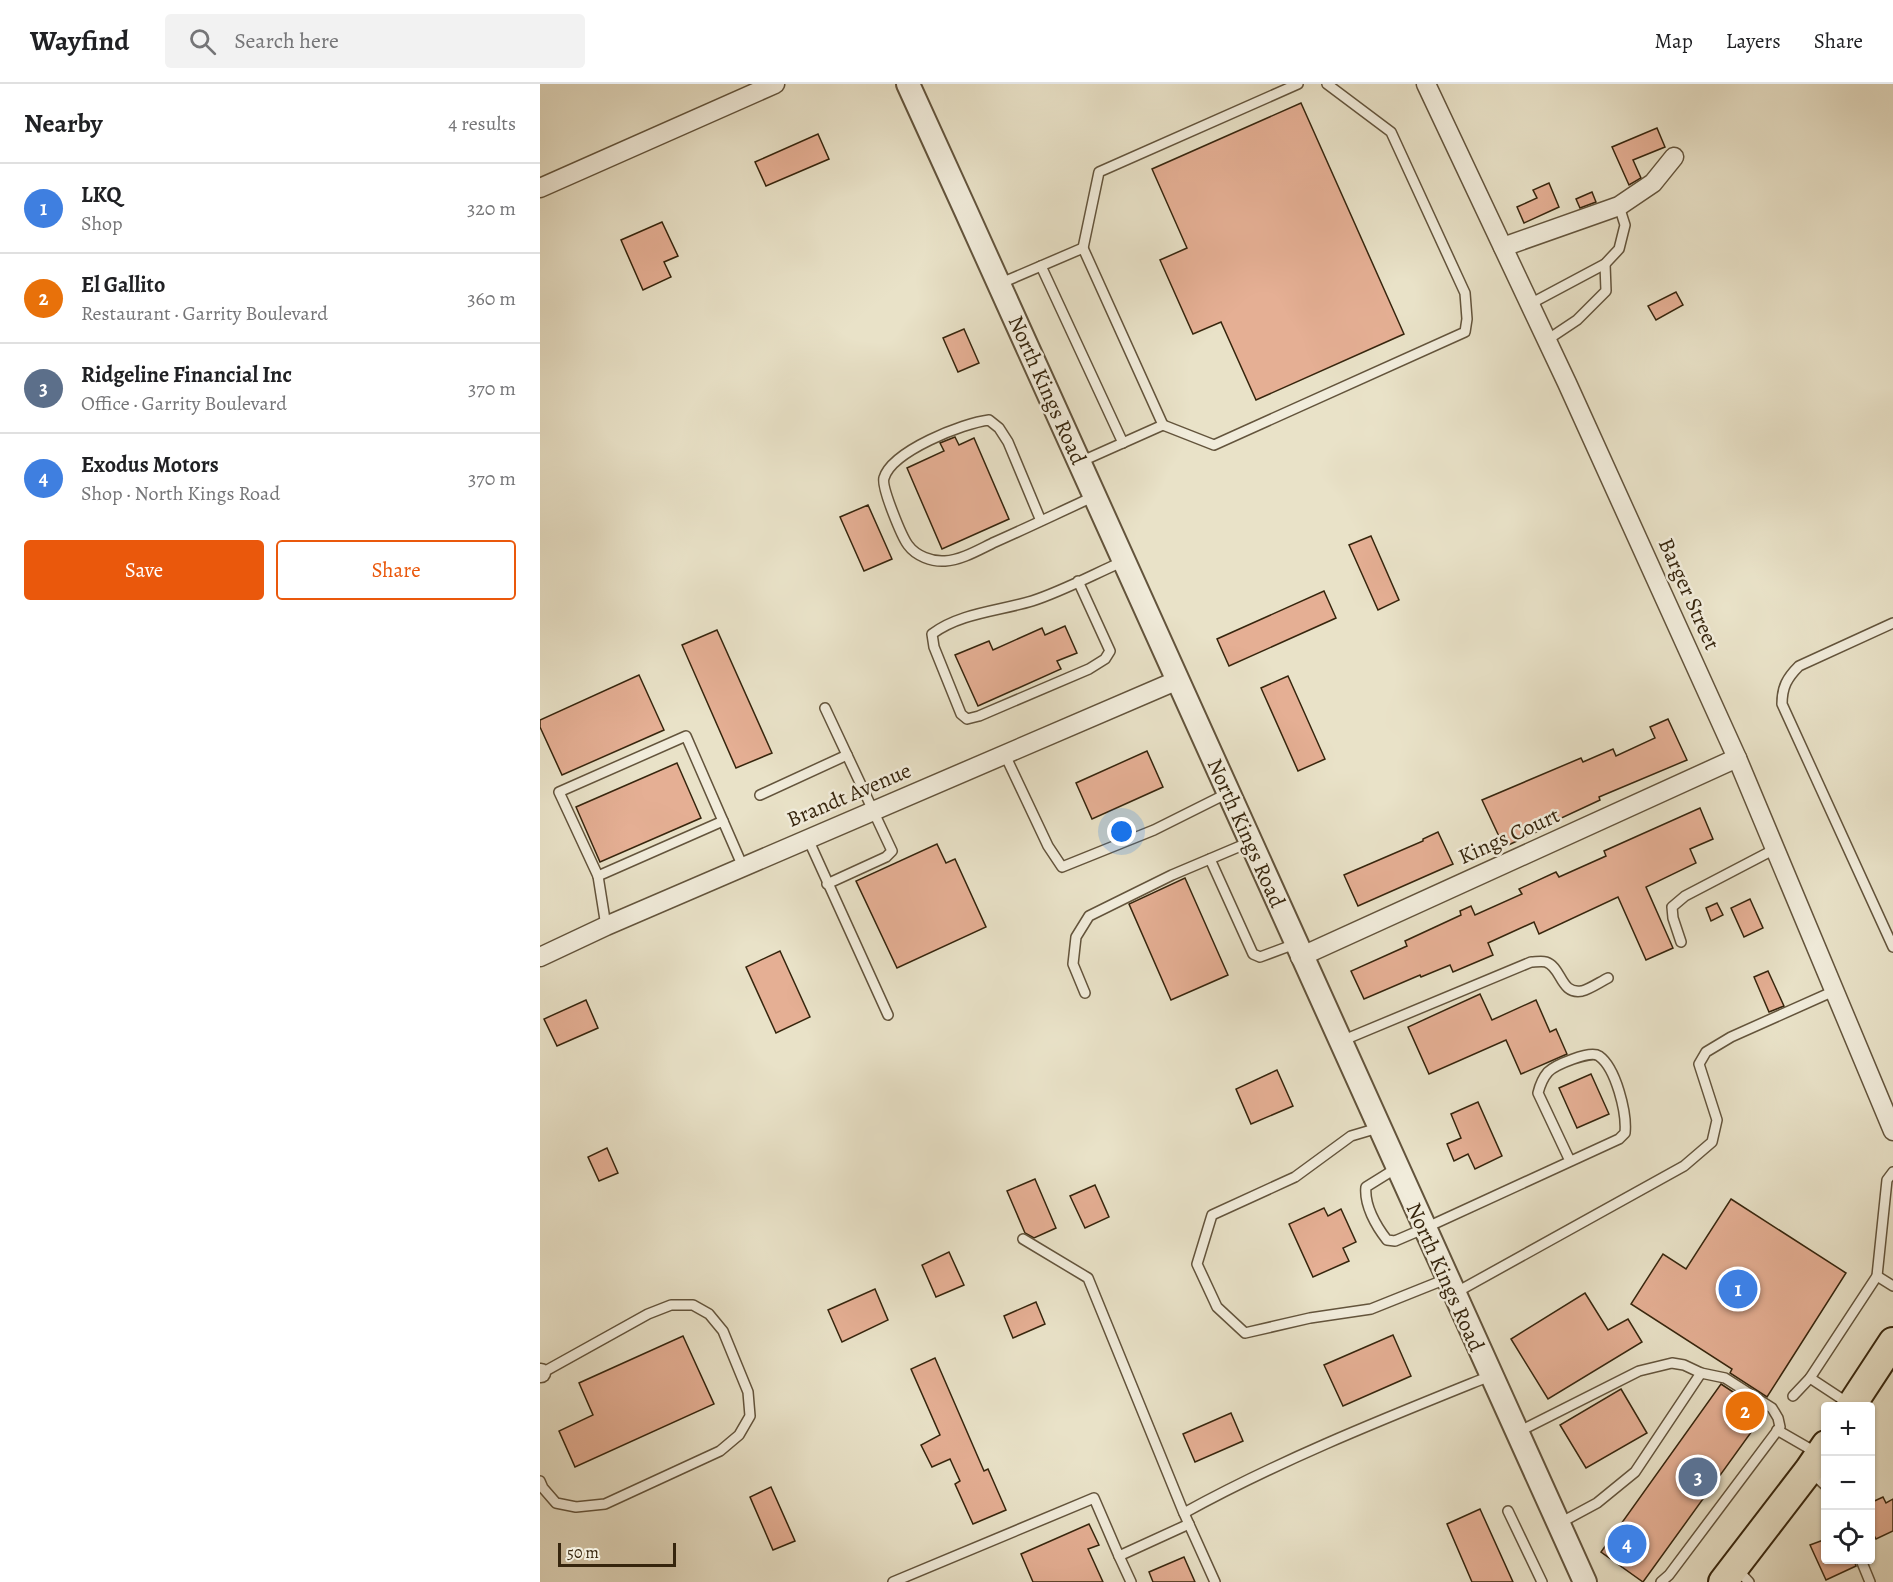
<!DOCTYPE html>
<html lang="en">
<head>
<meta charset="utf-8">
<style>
	body { margin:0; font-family:Alegreya,serif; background:#f2f2f2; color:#202124 }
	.controls { position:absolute; right:18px; bottom:18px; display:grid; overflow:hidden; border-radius:6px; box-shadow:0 2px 4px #0004 }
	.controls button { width:54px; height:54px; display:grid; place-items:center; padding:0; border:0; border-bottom:2px solid #e0e0e0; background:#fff; color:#202124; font:30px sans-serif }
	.scale { position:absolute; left:18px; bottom:15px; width:118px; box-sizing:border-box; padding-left:6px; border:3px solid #36250d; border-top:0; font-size:16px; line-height:21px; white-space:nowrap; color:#36250d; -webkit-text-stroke:4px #f1ecdb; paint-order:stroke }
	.you { position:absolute; left:582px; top:748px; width:21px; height:21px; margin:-15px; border:4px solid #fff; border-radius:50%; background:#1a73e8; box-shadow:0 0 0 9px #1a73e833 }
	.badge { display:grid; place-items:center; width:39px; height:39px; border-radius:50%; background:#ea580c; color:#fff; font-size:20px; font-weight:700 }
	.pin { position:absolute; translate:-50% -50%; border:3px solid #fff; box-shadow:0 2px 6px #0006 }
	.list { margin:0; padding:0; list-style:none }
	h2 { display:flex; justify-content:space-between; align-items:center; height:78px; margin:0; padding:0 24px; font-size:26px }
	h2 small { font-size:20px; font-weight:400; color:#757577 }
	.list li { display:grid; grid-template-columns:39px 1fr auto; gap:18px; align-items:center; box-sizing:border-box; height:90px; padding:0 24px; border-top:2px solid #e0e0e0 }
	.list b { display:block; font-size:22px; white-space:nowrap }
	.list p { margin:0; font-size:20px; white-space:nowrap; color:#757577 }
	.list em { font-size:20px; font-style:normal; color:#757577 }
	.actions { display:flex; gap:12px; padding:18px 24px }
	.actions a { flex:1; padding:14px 0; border:2px solid #ea580c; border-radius:6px; text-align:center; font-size:21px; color:#ea580c }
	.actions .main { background:#ea580c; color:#fff }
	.icon { flex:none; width:33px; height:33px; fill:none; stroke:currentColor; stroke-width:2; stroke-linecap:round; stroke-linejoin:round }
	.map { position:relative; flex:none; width:1353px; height:1498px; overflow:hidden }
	header { display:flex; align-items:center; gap:36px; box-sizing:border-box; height:84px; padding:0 30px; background:#fff; border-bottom:2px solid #e0e0e0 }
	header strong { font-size:28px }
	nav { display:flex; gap:33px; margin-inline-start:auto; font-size:21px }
	.search { width:420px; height:54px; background:#f2f2f2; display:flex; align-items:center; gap:15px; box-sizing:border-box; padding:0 21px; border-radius:6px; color:#757577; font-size:22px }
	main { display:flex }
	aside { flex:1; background:#fff }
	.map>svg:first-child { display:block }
	.building { fill:#e5af94; stroke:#36250d; stroke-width:1.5 }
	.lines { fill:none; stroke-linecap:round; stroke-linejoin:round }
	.service-casing { stroke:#63543c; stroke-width:12 }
	.minor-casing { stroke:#63543c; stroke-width:21 }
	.tertiary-casing { stroke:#63543c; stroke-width:26 }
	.primary-casing { stroke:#36250d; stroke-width:32 }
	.service { stroke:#f1ecdb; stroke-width:9 }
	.minor { stroke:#f1ecdb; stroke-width:18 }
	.tertiary { stroke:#f1ecdb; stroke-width:22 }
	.primary { stroke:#e9e2c8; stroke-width:28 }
	.labels { text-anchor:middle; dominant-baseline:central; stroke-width:5; stroke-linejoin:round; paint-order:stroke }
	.street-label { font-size:22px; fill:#36250d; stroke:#f1ecdb }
</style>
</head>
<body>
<header>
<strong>Wayfind</strong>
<div class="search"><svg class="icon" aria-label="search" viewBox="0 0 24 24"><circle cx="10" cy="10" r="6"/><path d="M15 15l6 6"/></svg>Search here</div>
<nav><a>Map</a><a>Layers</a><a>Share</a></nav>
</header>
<main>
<aside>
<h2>Nearby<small>4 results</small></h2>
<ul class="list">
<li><span class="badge" style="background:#3f7fe0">1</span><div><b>LKQ</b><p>Shop</p></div><em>320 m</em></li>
<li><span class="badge" style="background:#e8710a">2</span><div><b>El Gallito</b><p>Restaurant · Garrity Boulevard</p></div><em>360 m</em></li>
<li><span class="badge" style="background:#5c6f8a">3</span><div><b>Ridgeline Financial Inc</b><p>Office · Garrity Boulevard</p></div><em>370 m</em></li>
<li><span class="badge" style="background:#3f7fe0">4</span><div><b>Exodus Motors</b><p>Shop · North Kings Road</p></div><em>370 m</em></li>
</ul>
<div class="actions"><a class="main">Save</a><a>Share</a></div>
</aside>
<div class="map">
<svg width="1353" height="1498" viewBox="0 0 1353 1498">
	<rect width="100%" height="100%" fill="#e9e2c8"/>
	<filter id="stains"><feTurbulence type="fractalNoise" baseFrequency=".00333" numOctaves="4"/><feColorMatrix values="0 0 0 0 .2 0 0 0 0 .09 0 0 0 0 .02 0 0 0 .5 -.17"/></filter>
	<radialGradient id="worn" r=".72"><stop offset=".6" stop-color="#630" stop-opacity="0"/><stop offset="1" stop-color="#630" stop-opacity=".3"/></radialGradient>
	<g class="building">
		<path d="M761 19 864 250 716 316 681 238 653 250 620 176 647 164 612 85Z"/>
		<path d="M1117 44 1125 63 1093 76 1101 94 1089 101 1072 63Z"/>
		<path d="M278 50 289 75 226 102 215 78Z"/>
		<path d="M1009 99 1019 123 984 139 977 123 997 114 993 106Z"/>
		<path d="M1052 108 1056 118 1040 124 1036 115Z"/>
		<path d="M122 138 138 172 124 178 131 193 103 206 81 156Z"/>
		<path d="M1136 208 1143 221 1116 236 1108 222Z"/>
		<path d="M424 245 439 279 418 288 403 254Z"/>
		<path d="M415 353 419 361 434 354 469 435 402 465 367 384 404 367 400 359Z"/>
		<path d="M328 421 352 475 324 487 300 433Z"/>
		<path d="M831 452 859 516 838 526 809 461Z"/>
		<path d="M784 507 796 534 689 582 677 555Z"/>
		<path d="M525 542 537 569 517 577 521 585 438 622 415 571 449 557 453 566 502 544 505 551Z"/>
		<path d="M177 546 232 669 196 684 142 561Z"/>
		<path d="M99 591 124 646 22 691 0 643V636Z"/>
		<path d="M748 592 785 675 758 687 721 604Z"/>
		<path d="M1128 635 1147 676 1059 713 1060 716 1004 742 1005 744 964 763 942 716 1041 674 1043 678 1073 665 1076 672 1115 654 1110 643Z"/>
		<path d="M607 667 623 703 552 735 536 699Z"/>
		<path d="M137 679 161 734 60 778 36 723Z"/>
		<path d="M1160 724 1173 755 1150 765 1156 779 1106 803 1133 864 1106 876 1078 813 999 850 994 838 948 859 953 871 913 888 910 881 881 893 880 891 824 915 811 887 867 862 865 857 921 831 920 827 931 822 935 831 982 810 979 805 1016 788 1019 793 1066 772 1064 767Z"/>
		<path d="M898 748 913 780 818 822 804 791 883 757V755Z"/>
		<path d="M397 760 406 779 415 775 446 843 357 884 316 797Z"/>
		<path d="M645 794 688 891 631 916 589 820Z"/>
		<path d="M1210 815 1223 844 1204 853 1191 824Z"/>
		<path d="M1177 819 1183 831 1171 837 1166 824Z"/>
		<path d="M240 867 270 933 236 949 206 883Z"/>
		<path d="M1228 887 1244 922 1229 928 1214 893Z"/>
		<path d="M940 910 952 936 996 916 1010 948 1016 945 1027 970 981 990 966 956 889 990 868 943Z"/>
		<path d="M46 916 58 944 17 962 4 935Z"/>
		<path d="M737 986 753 1022 711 1040 696 1005Z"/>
		<path d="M1051 990 1069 1030 1037 1044 1019 1004Z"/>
		<path d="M938 1018 962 1072 935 1085 928 1070 914 1077 907 1060 921 1054 911 1030Z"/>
		<path d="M67 1064 78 1089 59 1097 48 1073Z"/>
		<path d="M495 1095 516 1144 494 1154 485 1149 467 1107Z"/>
		<path d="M555 1101 569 1133 545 1144 530 1112Z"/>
		<path d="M1191 1115 1306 1189 1227 1313 1190 1289 1192 1285 1091 1220 1123 1170 1146 1185Z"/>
		<path d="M784 1124 788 1132 801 1125 816 1158 803 1164 809 1177 773 1193 749 1140Z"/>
		<path d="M409 1168 424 1201 396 1213 382 1181Z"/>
		<path d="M335 1205 348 1236 302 1258 288 1226Z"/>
		<path d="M1045 1209 1068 1246 1088 1235 1102 1258 1008 1315 971 1255Z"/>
		<path d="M496 1218 505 1240 473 1254 464 1232Z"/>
		<path d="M853 1251 871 1292 803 1322 784 1281Z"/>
		<path d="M143 1252 174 1320 35 1383 19 1347 53 1331 39 1299Z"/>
		<path d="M395 1274 444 1387 448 1385 466 1426 433 1440 415 1400 420 1397 410 1375 392 1383 381 1361 400 1351 371 1285Z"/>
		<path d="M1181 1300 1225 1329 1103 1498 1061 1468Z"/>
		<path d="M1081 1305 1107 1349 1046 1384 1020 1341Z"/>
		<path d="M691 1329 703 1357 655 1378 643 1350Z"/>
		<path d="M231 1403 255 1457 233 1466 210 1413Z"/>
		<path d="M1343 1413 1346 1419 1353 1415V1447L1336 1455 1330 1444V1419Z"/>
		<path d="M940 1425 973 1498H932L907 1440Z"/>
		<path d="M549 1440 559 1461 548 1465 563 1498H493L481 1470Z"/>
		<path d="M1286 1455V1476H1314L1316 1482 1286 1496 1270 1461Z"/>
		<path d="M644 1473 655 1498H613L609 1488Z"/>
	</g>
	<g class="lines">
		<g class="service-casing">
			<g id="service">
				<path d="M543 164 559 88 758 0"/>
				<path d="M501 182 583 359"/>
				<path d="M459 200 543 164 623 341 540 378"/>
				<path d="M990 220 1065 180 1079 165 1085 141 1079 122"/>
				<path d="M1007 256 1037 236 1066 207 1065 180"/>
				<path d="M623 341 674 361 925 248 927 235 925 209 851 48 787 0"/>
				<path d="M501 437 468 358 459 344 449 336C423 339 352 367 344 394 341 403 362 453 368 461 376 472 392 478 405 477 422 476 440 465 455 458 489 443 522 427 555 412"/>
				<path d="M538 497 570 567 565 575 549 585 439 632 427 635 421 630 394 563 392 550C420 529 459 527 492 517 523 507 554 490 584 477"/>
				<path d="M1353 539 1259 582C1247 594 1242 603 1242 620L1353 863"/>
				<path d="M285 624 352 767 346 773 287 800"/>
				<path d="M465 671 508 762 522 783 614 746 688 709"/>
				<path d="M220 711 307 671"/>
				<path d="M268 755 348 931"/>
				<path d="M670 775 713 870 720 873 755 860"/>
				<path d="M58 792 19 708 146 652 183 737"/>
				<path d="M66 842 58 792 183 737 203 783"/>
				<path d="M1141 858 1133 834 1132 823 1145 812 1235 765"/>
				<path d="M545 909 533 880 536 853 549 832 632 791 710 758"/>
				<path d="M799 958 991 878C995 878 1002 877 1006 878 1022 883 1020 911 1042 907 1050 905 1060 898 1068 894"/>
				<path d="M838 1044 811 1052 755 1093 672 1131 657 1180 677 1223 705 1249 770 1234 831 1225 906 1195"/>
				<path d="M855 1085 826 1103C824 1121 836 1142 847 1156L855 1157 883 1145 1079 1055 1085 1049C1087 1029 1076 984 1059 972 1050 966 1015 981 1008 988 1002 995 1000 1001 998 1009L1030 1077"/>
				<path d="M483 1155 548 1194 643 1427 675 1498"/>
				<path d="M1337 1192 1353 1202"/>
				<path d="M915 1209 1144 1082 1172 1058 1177 1036 1159 980 1166 968 1191 953 1294 907"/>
				<path d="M0 1290 108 1230 131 1221H153L169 1230 183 1247 208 1308 210 1332 199 1351 180 1367 65 1420 36 1423 16 1419 3 1404 0 1397"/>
				<path d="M1270 1294 1308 1319"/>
				<path d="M1253 1312 1270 1294 1337 1192 1347 1096 1353 1088"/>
				<path d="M1237 1346 1277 1369"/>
				<path d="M976 1349 1099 1287 1132 1279 1144 1281 1161 1289 1185 1294 1232 1324 1238 1334 1240 1343 1129 1491 1121 1498"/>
				<path d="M1272 1389 1286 1402"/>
				<path d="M968 1427 1002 1498"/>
				<path d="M644 1429C742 1375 846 1334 950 1292"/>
				<path d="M1018 1440 1057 1419 1095 1388 1161 1289"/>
				<path d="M579 1472 591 1498"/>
				<path d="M1321 1476 1330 1498"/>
				<path d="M1197 1485 1209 1498"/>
				<path d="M353 1498 554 1414 579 1472 649 1440"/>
			</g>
		</g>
		<g class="minor-casing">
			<g id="minor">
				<path d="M886 0 1027 299 1197 674 1353 1047"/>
				<path d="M0 104 235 0"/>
				<path d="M963 163 1079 122 1113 99 1134 73"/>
				<path d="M0 873 66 842 638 596"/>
				<path d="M760 873 1197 674"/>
				<path d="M0 1289H1"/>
			</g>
		</g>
		<g class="tertiary-casing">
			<path id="tertiary" d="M368 0C596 498 815 1000 1045 1498"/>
		</g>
		<g class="primary-casing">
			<g id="primary">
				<path d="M1311 1322 1353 1258"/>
				<path d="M1183 1498 1269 1386 1286 1361"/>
			</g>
		</g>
		<use href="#service" class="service"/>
		<use href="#minor" class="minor"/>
		<use href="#tertiary" class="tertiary"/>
		<use href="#primary" class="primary"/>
	</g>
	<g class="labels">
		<g class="street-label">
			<text transform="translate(507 306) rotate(66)">North Kings Road</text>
			<text transform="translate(1149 510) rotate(66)">Barger Street</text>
			<text transform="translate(309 711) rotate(-23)">Brandt Avenue</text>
			<text transform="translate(706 749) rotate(66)">North Kings Road</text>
			<text transform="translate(969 752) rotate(-24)">Kings Court</text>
			<text transform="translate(905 1193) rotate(66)">North Kings Road</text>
		</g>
	</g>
	<rect width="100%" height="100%" filter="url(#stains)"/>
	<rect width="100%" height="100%" fill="url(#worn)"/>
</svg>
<div class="controls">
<button>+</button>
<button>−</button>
<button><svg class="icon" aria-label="locate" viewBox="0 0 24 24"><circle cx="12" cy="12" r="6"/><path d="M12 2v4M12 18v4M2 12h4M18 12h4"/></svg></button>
</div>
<div class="scale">50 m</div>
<div class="you"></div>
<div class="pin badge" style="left:1198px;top:1205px;background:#3f7fe0">1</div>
<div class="pin badge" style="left:1205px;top:1327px;background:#e8710a">2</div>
<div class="pin badge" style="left:1158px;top:1393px;background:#5c6f8a">3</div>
<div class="pin badge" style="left:1087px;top:1460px;background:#3f7fe0">4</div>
</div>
</main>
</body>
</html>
